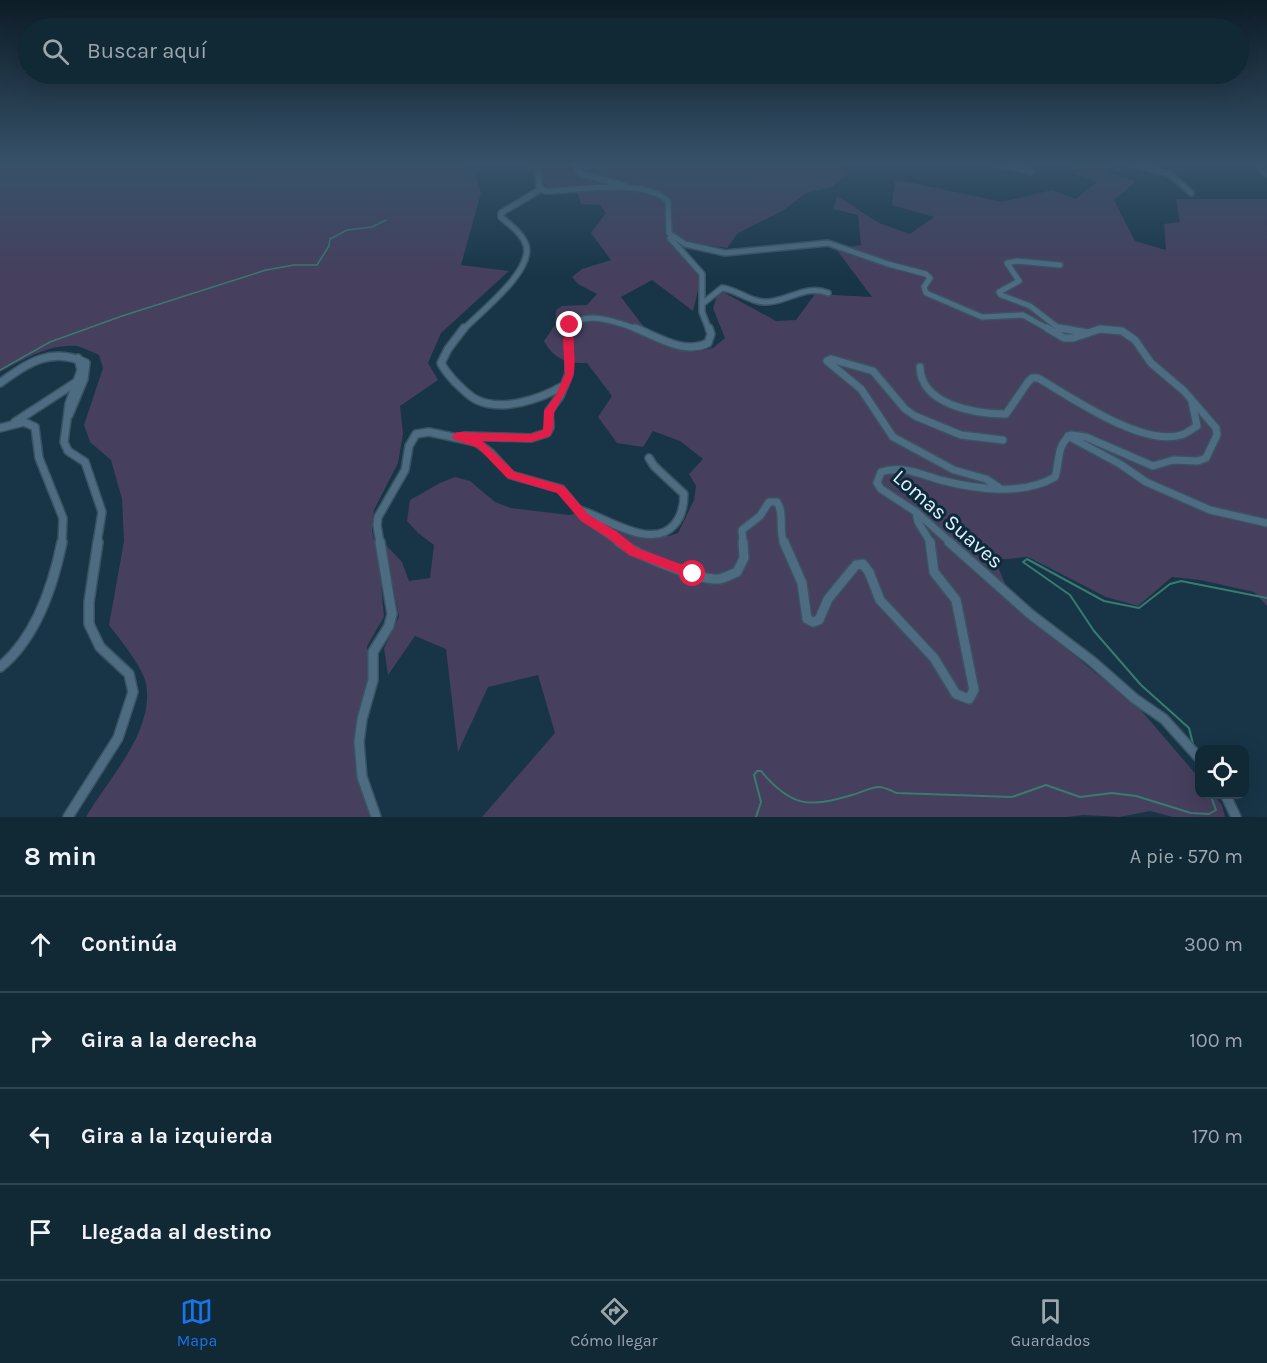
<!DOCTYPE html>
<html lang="es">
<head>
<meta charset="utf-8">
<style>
	body { margin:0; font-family:Karla,sans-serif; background:#1e3441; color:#f1f3f6 }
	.controls { position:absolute; right:18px; bottom:18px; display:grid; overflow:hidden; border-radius:12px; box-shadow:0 6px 24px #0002 }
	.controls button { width:54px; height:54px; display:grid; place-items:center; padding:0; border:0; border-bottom:2px solid #304450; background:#112835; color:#f1f3f6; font:30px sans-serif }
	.stop { position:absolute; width:18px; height:18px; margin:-14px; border:4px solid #e11d48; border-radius:50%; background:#fff }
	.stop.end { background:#e11d48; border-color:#fff; box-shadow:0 2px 6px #0008 }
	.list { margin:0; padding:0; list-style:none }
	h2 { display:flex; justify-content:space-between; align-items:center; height:78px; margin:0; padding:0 24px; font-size:26px }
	h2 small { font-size:20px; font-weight:400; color:#9ca6ad }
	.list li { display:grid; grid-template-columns:39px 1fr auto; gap:18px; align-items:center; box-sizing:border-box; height:96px; padding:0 24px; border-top:2px solid #304450 }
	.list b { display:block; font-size:22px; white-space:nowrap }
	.list em { font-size:20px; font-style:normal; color:#9ca6ad }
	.icon { flex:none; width:33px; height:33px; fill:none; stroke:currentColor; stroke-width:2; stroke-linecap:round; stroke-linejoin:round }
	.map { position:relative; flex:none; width:1267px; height:817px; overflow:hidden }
	.search { position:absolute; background:#112835; box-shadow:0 6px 24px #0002; left:18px; right:18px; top:18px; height:66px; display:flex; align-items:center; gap:15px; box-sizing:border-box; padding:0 21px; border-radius:33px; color:#9ca6ad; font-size:22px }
	.sheet { height:462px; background:#112835 }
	nav { display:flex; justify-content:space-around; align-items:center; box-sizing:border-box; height:84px; border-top:2px solid #304450; background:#112835; font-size:16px; color:#9ca6ad }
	nav a { display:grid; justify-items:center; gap:3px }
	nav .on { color:#1a73e8 }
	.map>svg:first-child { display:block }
	.green { fill:#463f5d }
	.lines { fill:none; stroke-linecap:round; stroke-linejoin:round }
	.stream-far1 { stroke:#377c71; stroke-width:1.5 }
	.stream { stroke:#377c71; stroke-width:2 }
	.minor-far2-casing { stroke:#3a5363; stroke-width:8 }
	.minor-far1-casing { stroke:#3a5363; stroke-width:10 }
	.minor-casing { stroke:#3a5363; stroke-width:12 }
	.minor-far2 { stroke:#4d6c81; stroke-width:5 }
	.minor-far1 { stroke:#4d6c81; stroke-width:7 }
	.minor { stroke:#4d6c81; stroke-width:9 }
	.route { fill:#e11d48 }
	.labels { text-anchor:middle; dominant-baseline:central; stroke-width:6; stroke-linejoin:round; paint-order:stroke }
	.street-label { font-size:21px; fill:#e0f1fd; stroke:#0c2a3c }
</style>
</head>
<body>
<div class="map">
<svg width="1267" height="817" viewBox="0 0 1267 817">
	<rect width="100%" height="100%" fill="#173547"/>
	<g class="green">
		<path d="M0 163H468L475 172 481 193 461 265 509 271 441 333 428 363 438 380 400 406 403 434 398 463 374 510 372 530 379 563 384 617 367 646 368 675 354 754 363 786 380 817H86C108 779 155 731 146 684 144 669 119 638 109 625L124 541 122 499 111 460 90 442 84 425 103 368 99 355C92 352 84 348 77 346 49 343 23 360 0 372Z"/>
		<path d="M518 163H831L842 165 848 173 832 187 806 193 784 210 738 233 727 248 669 239 701 278 693 311 652 280 621 297 650 335 696 352 713 348 725 338 713 308 717 296 723 292 776 321 796 320 815 294 872 297 836 249 861 245 858 215 833 209 837 196 879 223 910 234 934 217 892 205 895 179 1002 202 1052 190 1076 199 1097 182 1074 174 1069 163H1112L1113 165 1109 173 1136 181 1114 200 1135 241 1166 250 1164 224 1180 222 1176 199H1267V606L1254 592 1200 580 1172 577 1138 606 1106 597 1028 557 995 560 1015 607 1140 709 1199 778 1200 794 1213 795 1222 805 1225 817H1173L1150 811 1120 817 1083 815 1067 817H482L555 733 538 675 488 687 458 752 446 649 415 636 388 675 384 648 399 617 385 544 402 562 409 581 430 578 434 545 418 533 407 521 410 500 440 483 455 477 470 481 495 502 511 508 569 515 584 512 645 535 669 536 678 533 694 500 696 486 689 474 703 459 680 441 653 431 643 447 617 443 598 417 612 396 587 363C567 364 554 359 544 341L555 325 556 310 562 306 587 305 597 294 578 284 572 277 582 269 611 260 591 233 606 213 600 205 581 204 575 187H548Z"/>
	</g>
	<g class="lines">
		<g class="stream-far1">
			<path d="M1246 163 1253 165"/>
			<path d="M1261 164 1267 165"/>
			<path d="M0 370 50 342 122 316 266 270 294 265H317L329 246 330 239 347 230 372 227 386 220"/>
		</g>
		<g class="stream">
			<path d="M1193 744 1189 728 1141 685 1094 631 1070 595 1023 562 1027 559 1104 601 1139 608 1170 584 1181 581 1267 598"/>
			<path d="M1197 767 1200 772"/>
			<path d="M756 817 761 802 754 775 757 771H761C791 807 809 808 852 795 860 793 871 787 879 787 884 787 892 791 897 793L1012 797 1046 785 1080 797 1112 793 1136 796 1191 813 1209 814 1216 810 1210 794"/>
		</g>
		<g class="minor-far2-casing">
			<g id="minor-far2">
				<path d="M538 163 539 186 545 191C578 191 642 177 668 201L669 233 685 244 725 253 828 243 888 264 926 274 930 278 924 287 926 293 982 317 1023 315 1050 330"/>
				<path d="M575 163 577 171 582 174 626 186"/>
				<path d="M997 163 1031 171"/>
				<path d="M1131 163 1170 174 1191 193"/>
				<path d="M1255 163 1267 174"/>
				<path d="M670 238 702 274V312L709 330"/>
				<path d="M1060 265 1017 261 1007 263 1019 281 999 292 1001 295 1030 306 1061 330"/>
				<path d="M702 304 722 288C738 290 751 303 768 302 789 301 806 284 828 293"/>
				<path d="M463 330C479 313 534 271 526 245 522 233 510 225 501 217V213L541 189"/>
				<path d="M569 330C582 307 620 323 639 330"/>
				<path d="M1097 330H1111"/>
			</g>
		</g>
		<g class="minor-far1-casing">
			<g id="minor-far1">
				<path d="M464 328 448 349 441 363C444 370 450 376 455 382 462 388 468 396 477 400 503 412 540 399 563 386"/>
				<path d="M635 328C658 337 684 355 708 343L711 334 709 328"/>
				<path d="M1059 328 1088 333"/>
				<path d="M78 358 81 370 69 404 64 442 68 451 85 462 102 512 97 543"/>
				<path d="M920 367C921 405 975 414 1006 414L1028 382 1032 378H1038C1071 397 1142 447 1181 435 1186 434 1192 429 1197 426L1192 402"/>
				<path d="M0 383C28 363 51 346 86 363L84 379 69 415"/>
				<path d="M15 422 78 381"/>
				<path d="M0 428 24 422 35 427 39 458 63 518 62 543"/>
				<path d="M464 436 531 438 547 433 550 427 549 411 560 396 569 374V328"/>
				<path d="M1068 436 1120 464 1146 482 1210 510 1267 523"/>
				<path d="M998 487 986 479 954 470 893 437 861 389 827 361 831 359 873 371 905 409 915 416 961 435 1003 440"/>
				<path d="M577 509C605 517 651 551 674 525 682 516 684 505 684 494L654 466 649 458"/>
				<path d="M916 512 918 522 931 543"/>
				<path d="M380 543 377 525 378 517 405 470 409 446 416 434 429 432 476 442 491 453 511 475 561 489 585 518 621 543"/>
				<path d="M743 543 742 530 760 516 769 502H777C785 514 778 530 784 543"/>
				<path d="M951 543 916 512 881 489 877 483 881 472C902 465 920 474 940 480 975 489 1023 496 1055 477 1060 462 1056 445 1071 435L1086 437 1153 466 1173 460 1198 461 1206 458 1217 435 1216 428 1184 391 1151 363 1135 340 1122 331 1100 329 1073 338H1064L1047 328"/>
			</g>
		</g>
		<g class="minor-casing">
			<g id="minor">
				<path d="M619 542C636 554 699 581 719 579 725 578 732 574 737 572L744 558 743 542"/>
				<path d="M784 542 802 583 807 619 813 622 819 620 828 599 856 565 863 564 869 572 880 600 934 658 956 694 969 699 974 690 956 600 934 572 930 542"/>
				<path d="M949 542 1030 614 1093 662 1135 699 1164 719 1200 759"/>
				<path d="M0 667C36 638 53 586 62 542"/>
				<path d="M1225 794 1236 817"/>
				<path d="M68 817 118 738 133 692 129 674 100 647 89 624V602L98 542"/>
				<path d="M376 817 362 777 359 742 362 719 373 680V652L389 626 392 614 380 542"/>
			</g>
		</g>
		<use href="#minor-far2" class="minor-far2"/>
		<use href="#minor-far1" class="minor-far1"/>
		<use href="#minor" class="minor"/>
	</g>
	<linearGradient id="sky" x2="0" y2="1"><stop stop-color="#0d1d27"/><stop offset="0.59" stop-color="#365169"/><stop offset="1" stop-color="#365169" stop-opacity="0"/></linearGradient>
	<rect width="1267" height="278" fill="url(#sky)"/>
	<path class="route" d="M567 323 574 325C572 341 577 365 573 376 570 386 555 409 554 414 553 423 555 427 550 436L531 442 482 441 515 472 564 486 589 515 616 531 637 548 697 570V578L693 579 629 555 608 538 581 521 557 493 507 478 478 448 453 439 452 436 457 432 531 434 543 430 544 411 556 395 565 374 563 341Z"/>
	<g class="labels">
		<g class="street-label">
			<text transform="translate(948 519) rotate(41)">Lomas Suaves</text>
		</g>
	</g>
</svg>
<div class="controls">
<button><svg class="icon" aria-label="locate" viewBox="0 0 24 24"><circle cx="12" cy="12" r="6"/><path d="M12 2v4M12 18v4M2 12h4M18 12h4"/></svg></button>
</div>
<div class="stop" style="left:693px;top:574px"></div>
<div class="stop end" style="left:570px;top:325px"></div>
<div class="search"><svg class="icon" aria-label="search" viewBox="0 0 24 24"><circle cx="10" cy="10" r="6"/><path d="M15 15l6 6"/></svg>Buscar aquí</div>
</div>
<section class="sheet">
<h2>8 min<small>A pie · 570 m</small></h2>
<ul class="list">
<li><svg class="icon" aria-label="ahead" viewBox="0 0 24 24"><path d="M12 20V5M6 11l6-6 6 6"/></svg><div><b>Continúa</b></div><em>300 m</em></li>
<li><svg class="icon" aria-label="right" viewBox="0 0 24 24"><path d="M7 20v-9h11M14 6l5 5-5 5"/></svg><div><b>Gira a la derecha</b></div><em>100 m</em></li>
<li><svg class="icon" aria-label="left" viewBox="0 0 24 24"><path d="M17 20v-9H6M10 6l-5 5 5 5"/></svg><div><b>Gira a la izquierda</b></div><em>170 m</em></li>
<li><svg class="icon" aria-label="arrive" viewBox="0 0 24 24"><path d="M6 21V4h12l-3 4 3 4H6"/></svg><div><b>Llegada al destino</b></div></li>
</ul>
</section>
<nav>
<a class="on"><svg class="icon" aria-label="map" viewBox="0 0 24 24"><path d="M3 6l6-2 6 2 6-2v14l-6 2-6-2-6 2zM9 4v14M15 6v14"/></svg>Mapa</a>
<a><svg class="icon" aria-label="directions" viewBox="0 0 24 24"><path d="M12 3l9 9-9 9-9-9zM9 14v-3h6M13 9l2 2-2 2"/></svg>Cómo llegar</a>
<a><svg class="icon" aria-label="saved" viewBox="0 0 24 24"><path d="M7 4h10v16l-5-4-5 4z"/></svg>Guardados</a>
</nav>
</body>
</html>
